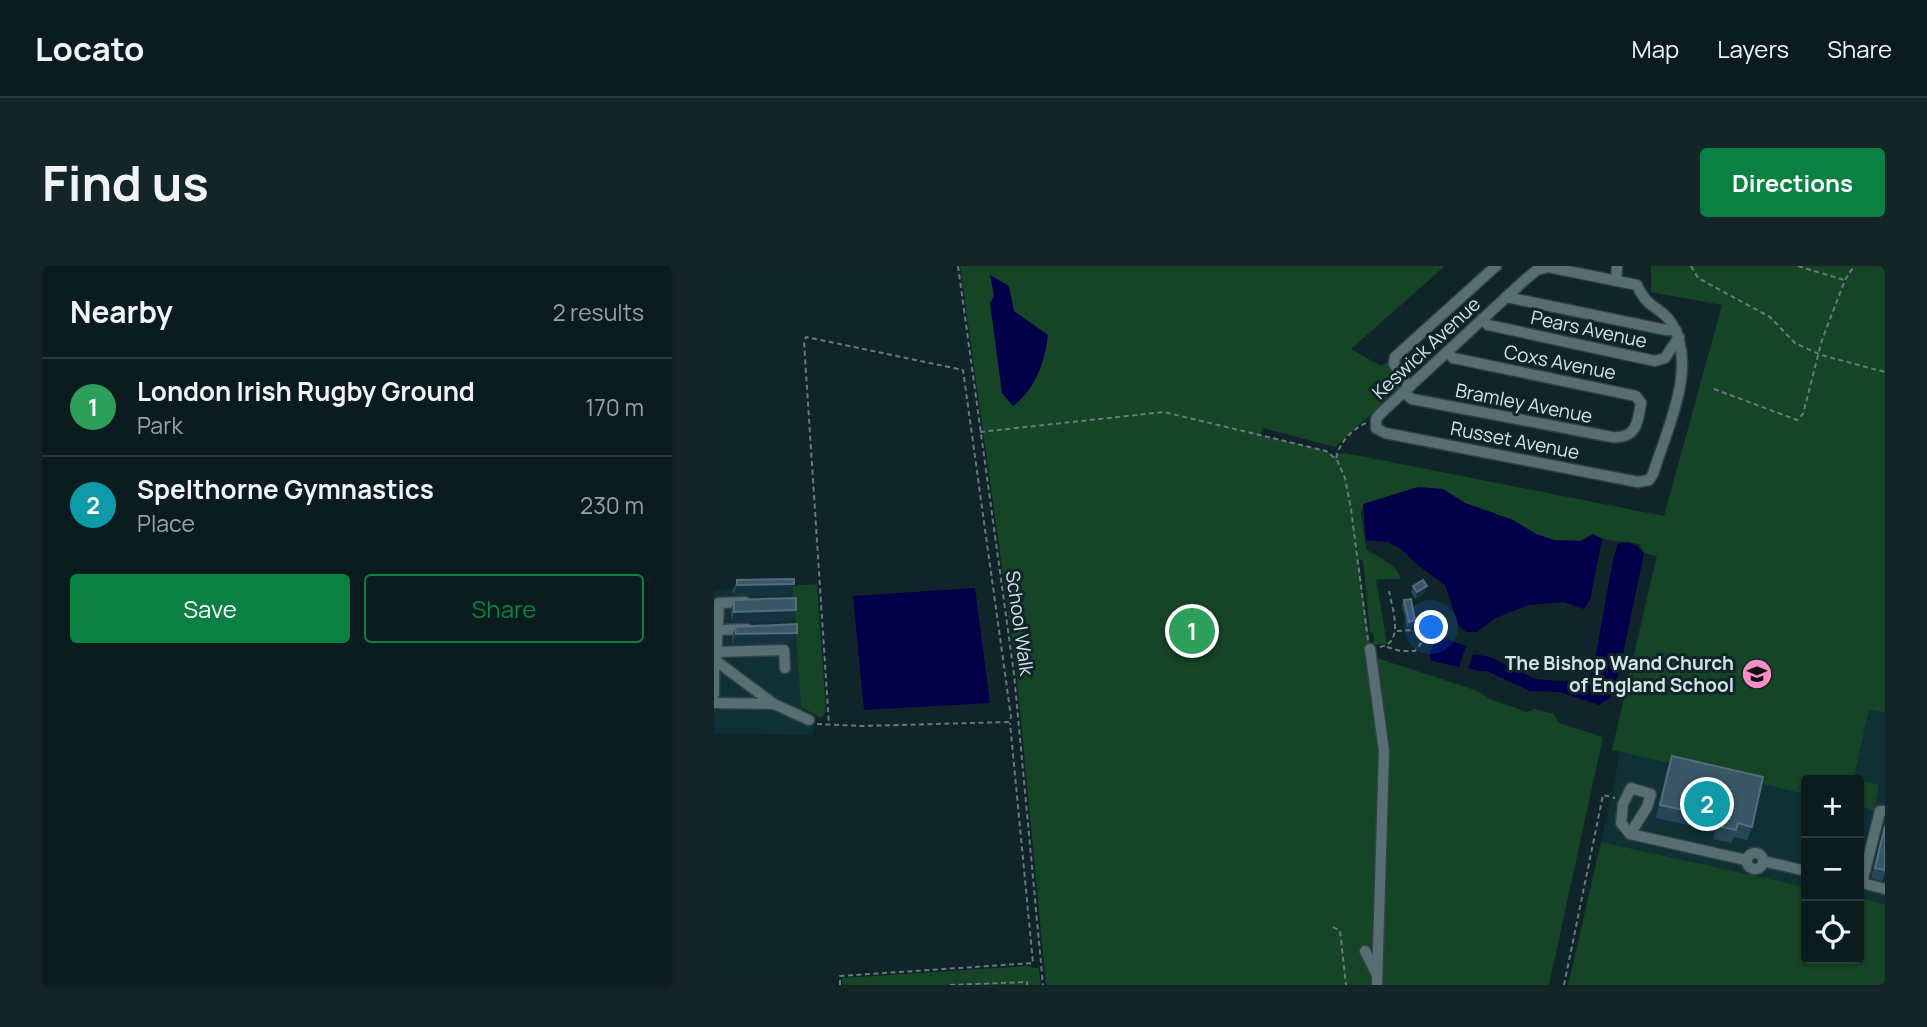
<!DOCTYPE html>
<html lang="en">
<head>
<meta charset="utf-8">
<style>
	body { margin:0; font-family:Manrope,sans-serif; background:#142528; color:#f1f3f6 }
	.controls { position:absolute; right:21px; bottom:21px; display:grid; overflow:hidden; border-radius:7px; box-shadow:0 2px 5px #0004 }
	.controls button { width:63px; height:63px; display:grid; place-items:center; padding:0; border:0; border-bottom:2px solid #2b3a3d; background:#0b1c1f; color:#f1f3f6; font:35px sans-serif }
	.you { position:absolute; left:718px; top:362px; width:24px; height:24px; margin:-18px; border:5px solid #fff; border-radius:50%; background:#1a73e8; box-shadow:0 0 0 10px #1a73e833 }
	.badge { display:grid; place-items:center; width:46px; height:46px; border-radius:50%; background:#0b8043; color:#fff; font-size:23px; font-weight:700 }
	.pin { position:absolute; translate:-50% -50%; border:4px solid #fff; box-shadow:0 2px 7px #0006 }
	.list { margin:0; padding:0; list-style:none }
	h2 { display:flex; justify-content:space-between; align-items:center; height:91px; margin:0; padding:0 28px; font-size:30px }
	h2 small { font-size:23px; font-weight:400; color:#9aa1a4 }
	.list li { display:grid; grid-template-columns:46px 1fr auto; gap:21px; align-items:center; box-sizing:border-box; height:98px; padding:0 28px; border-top:2px solid #2b3a3d }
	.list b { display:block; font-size:26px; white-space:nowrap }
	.list p { margin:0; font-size:23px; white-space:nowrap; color:#9aa1a4 }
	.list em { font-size:23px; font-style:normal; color:#9aa1a4 }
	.actions { display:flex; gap:14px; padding:21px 28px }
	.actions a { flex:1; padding:16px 0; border:2px solid #0b8043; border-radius:7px; text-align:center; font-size:24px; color:#0b8043 }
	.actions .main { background:#0b8043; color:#fff }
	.icon { flex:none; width:38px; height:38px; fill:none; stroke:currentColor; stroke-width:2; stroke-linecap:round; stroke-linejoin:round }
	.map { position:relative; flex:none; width:1171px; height:719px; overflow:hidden; border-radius:7px }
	header { display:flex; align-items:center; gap:42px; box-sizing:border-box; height:98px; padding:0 35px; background:#0b1c1f; border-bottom:2px solid #2b3a3d }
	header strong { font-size:33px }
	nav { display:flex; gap:38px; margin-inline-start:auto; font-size:24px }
	.intro { display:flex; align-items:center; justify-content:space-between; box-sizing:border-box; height:168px; padding:0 42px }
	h1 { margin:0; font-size:49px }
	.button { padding:18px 32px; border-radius:7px; background:#0b8043; color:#fff; font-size:24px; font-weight:700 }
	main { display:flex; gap:42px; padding:0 42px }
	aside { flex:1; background:#0b1c1f; border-radius:7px; box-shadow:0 2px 5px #0004 }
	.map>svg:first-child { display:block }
	.built { fill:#0f3136 }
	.green { fill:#164426 }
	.water { fill:#020049 }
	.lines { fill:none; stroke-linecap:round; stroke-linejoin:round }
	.minor-casing { stroke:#334145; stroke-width:13 }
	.path { stroke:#687a7d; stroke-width:2; stroke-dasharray:5 3.5; stroke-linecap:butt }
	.minor { stroke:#576f73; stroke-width:10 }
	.wall { fill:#274659 }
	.shaded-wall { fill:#16323f }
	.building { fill:#3a5768; stroke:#526d7b; stroke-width:2 }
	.labels { text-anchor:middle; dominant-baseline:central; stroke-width:6; stroke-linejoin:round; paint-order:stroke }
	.street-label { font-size:19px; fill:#d6e3e5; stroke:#0f2529 }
	.poi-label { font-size:19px; font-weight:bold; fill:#d6e3e5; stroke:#0f2529; text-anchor:end }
</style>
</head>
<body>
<header>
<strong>Locato</strong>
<nav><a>Map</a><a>Layers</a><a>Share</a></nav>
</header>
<div class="intro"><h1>Find us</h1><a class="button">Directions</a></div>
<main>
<aside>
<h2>Nearby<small>2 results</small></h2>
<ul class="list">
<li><span class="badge" style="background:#2e9e5b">1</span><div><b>London Irish Rugby Ground</b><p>Park</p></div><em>170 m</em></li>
<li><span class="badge" style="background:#0f9aa8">2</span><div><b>Spelthorne Gymnastics</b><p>Place</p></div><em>230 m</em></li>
</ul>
<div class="actions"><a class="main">Save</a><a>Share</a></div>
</aside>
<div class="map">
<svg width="1171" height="719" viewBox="0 0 1171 719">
	<rect width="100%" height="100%" fill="#0f2529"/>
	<g class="built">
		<path d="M953 242 1171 285V638L1145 632V514H1092V621L887 576 906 486 898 484Z"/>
		<path d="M78 320 87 441 102 451 98 469 0 467V324Z"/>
	</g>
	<g class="green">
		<path d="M246 0H731L637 83 667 100 674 96 690 118 621 181 549 162 546 169 612 185 622 192 623 188 631 187 950 250 1008 39 937 26V0H1171V446L1155 443 1141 506 1144 514 1165 519 1160 544 1145 540V514H1092V528L898 484 943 290 930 287 925 278C908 274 894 277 879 268L867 275 840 274 822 268 799 254 751 237 729 223 651 237 647 247 652 283C664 292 683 297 687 313H662L673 378 660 379 659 367 656 366 649 295 645 293 638 243 670 485 663 719H332L302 402Z"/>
		<path d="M103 318 112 445 107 452 87 441 78 320Z"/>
		<path d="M661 393H666L764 425 776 433 813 446 821 443 840 448 845 457 889 471 835 719H665L671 518Z"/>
		<path d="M887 576 1092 621V693H1145V632L1171 638V719H854Z"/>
		<path d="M314 700 319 702H325L327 719H128V712Z"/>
	</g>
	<g class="water">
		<path d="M276 9 295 20 300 45 334 69C331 96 321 124 299 140L288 127 276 37 280 30Z"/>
		<path d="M704 221 729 223 751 237 799 254 822 268 840 274 867 275 879 268 888 273 876 334 870 343 850 336 814 339 780 353 763 366H752L745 360 731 319 705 300 687 283 674 276 652 274 649 238Z"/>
		<path d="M913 276 923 280 930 287 906 403 896 432 885 439 845 426 816 425 773 405H764L754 402 759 388 776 391 822 413 872 417 879 404 899 294 904 277Z"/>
		<path d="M261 322 276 437 150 444 139 330Z"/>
		<path d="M722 372H731L752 380 745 401 718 395 715 390Z"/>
	</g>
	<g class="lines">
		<g class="minor-casing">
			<g id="minor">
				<path d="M834 1 923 19C934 45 948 40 958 58 984 101 953 163 939 208L935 214 924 216 671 167 662 162V153L667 147 813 12 823 4Z"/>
				<path d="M902 15 903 0"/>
				<path d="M792 31 952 64H962"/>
				<path d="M768 53 774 59 941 95 951 92 965 71"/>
				<path d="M695 121 680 98 681 91 782 0"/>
				<path d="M689 126 698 133 898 171C922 173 924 157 927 137L922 130 739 92 733 86"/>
				<path d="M31 336 5 337 2 395 60 438"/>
				<path d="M3 364 33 363"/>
				<path d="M656 383 670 485 663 719"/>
				<path d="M2 386 70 384 71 402"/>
				<path d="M0 393V428"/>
				<path d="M0 437 60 438 95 454"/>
				<path d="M1171 545H1166L1148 617 1171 623"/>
				<path d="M916 568 933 541 937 528 917 522 909 538 907 557 916 568 1032 594"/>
				<circle cx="1041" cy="595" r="8"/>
				<path d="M1049 595 1092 605"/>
				<path d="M651 685 662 707"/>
			</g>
		</g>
		<g class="path">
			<path d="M244 0 300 408 329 719"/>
			<path d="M977 0 984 12 1056 51 1081 77 1107 89 1171 106"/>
			<path d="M1084 0 1130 14"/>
			<path d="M1000 123 1083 154 1089 148 1108 74 1131 14 1140 0"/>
			<path d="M266 166 450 146 612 185 622 193C624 178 638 163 652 157"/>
			<path d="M623 194 631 212 637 243 654 374"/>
			<path d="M666 381C691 377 678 342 675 325"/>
			<path d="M673 381 686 385H701L708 376 703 364 681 365"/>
			<path d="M103 458 148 460 295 456 297 451 249 104 92 71 90 76 115 459"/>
			<path d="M619 661 626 665 632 719"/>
			<path d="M126 719V710L319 697 296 457"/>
			<path d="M236 719 313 716V719"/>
			<path d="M850 719 889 529 901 532"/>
		</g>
		<use href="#minor" class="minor"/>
	</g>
	<g class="wall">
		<path d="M23 314 76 328 19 329V324Z"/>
		<path d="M699 320H713L710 327 701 333 697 326Z"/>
		<path d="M20 334 79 354 17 356V344Z"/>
		<path d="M690 334 699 360 693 361 688 339Z"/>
		<path d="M21 361 79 377 18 378V371Z"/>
		<path d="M958 490 1038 561 1033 574 1020 571 1017 577 999 573 1001 565 942 552 953 503Z"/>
		<path d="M1171 556V607L1168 615 1157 612Z"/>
	</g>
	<g class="shaded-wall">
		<path d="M80 318 76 328 19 329 23 319Z"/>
		<path d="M713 320 710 327 701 333 703 326Z"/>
		<path d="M82 344 79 354 17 356 20 346Z"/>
		<path d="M701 354 699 360 693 361 695 356Z"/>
		<path d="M83 367 79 377 18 378 22 368Z"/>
	</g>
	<g class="building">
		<path d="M80 313V318L23 319V314Z"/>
		<path d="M709 314 713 320 703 326 699 320Z"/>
		<path d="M82 332V344L20 346V334Z"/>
		<path d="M697 333 701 354 695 356 690 334Z"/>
		<path d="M83 358V367L22 368 21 361Z"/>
		<path d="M958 490 1049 511 1038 561 1024 557 1022 564 1004 560 1006 552 946 539Z"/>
		<path d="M1171 560V604L1161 602Z"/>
	</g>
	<defs>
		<g id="school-disc" transform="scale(1.575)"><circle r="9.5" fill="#fb8fc4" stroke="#0f2529"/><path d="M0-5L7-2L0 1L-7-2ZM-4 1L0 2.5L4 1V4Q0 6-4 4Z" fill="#111"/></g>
	</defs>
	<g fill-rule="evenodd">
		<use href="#school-disc" x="1043" y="408"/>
	</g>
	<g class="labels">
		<g class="street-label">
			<text transform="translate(875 63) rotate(12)">Pears Avenue</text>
			<text transform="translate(712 82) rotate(-43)">Keswick Avenue</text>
			<text transform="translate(846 96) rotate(11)">Coxs Avenue</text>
			<text transform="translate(810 137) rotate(11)">Bramley Avenue</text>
			<text transform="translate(801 174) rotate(11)">Russet Avenue</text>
			<text transform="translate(306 357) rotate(82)">School Walk</text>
		</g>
		<g class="poi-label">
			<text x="1020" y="397">The Bishop Wand Church<tspan x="1020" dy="22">of England School</tspan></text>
		</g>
	</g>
</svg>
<div class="controls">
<button>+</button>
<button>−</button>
<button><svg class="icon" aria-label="locate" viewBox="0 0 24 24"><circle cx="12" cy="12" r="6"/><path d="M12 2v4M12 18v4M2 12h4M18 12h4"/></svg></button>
</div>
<div class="you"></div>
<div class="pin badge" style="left:478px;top:365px;background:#2e9e5b">1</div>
<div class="pin badge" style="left:993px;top:538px;background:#0f9aa8">2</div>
</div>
</main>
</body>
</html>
